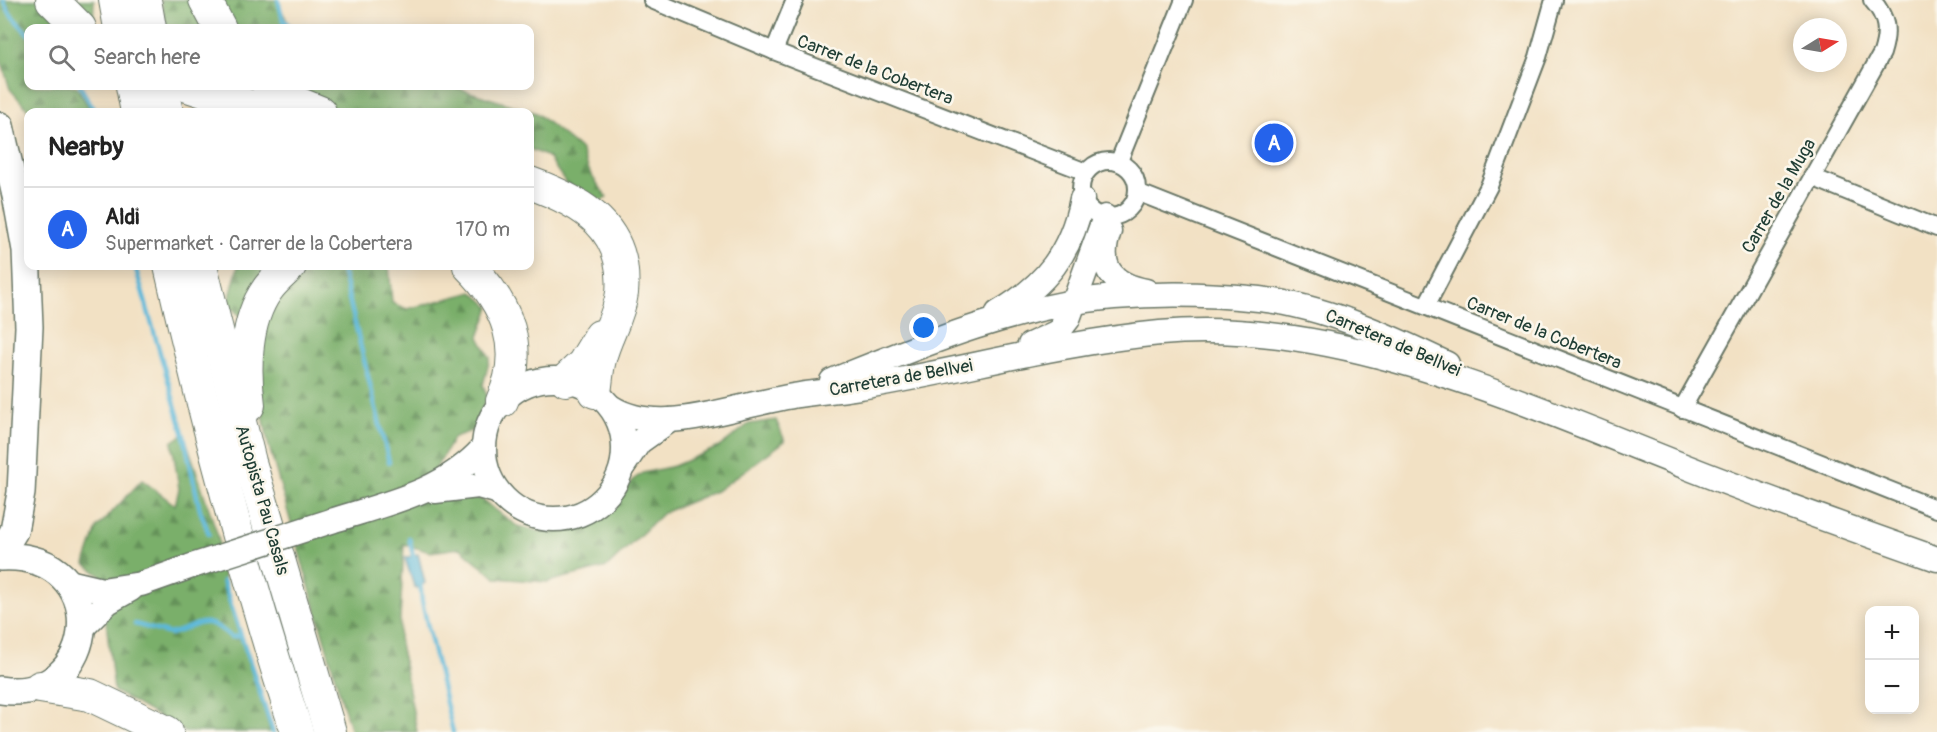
<!DOCTYPE html>
<html lang="en">
<head>
<meta charset="utf-8">
<style>
	body { margin:0; font-family:Pangolin,sans-serif; background:#f2f2f2; color:#222 }
	.controls { position:absolute; right:18px; bottom:18px; display:grid; overflow:hidden; border-radius:12px; box-shadow:0 3px 15px #0003 }
	.controls button { width:54px; height:54px; display:grid; place-items:center; padding:0; border:0; border-bottom:2px solid #e0e0e0; background:#fff; color:#222; font:30px sans-serif }
	.compass { position:absolute; left:1793px; top:18px; width:54px; height:54px; border-radius:50%; background:#fff; box-shadow:0 3px 15px #0003; rotate:79deg }
	.you { position:absolute; left:924px; top:328px; width:21px; height:21px; margin:-15px; border:4px solid #fff; border-radius:50%; background:#1a73e8; box-shadow:0 0 0 9px #1a73e833 }
	.badge { display:grid; place-items:center; width:39px; height:39px; border-radius:50%; background:#2563eb; color:#fff; font-size:20px; font-weight:700 }
	.pin { position:absolute; translate:-50% -50%; border:3px solid #fff; box-shadow:0 2px 6px #0006 }
	.list { margin:0; padding:0; list-style:none }
	h2 { display:flex; justify-content:space-between; align-items:center; height:78px; margin:0; padding:0 24px; font-size:26px }
	h2 small { font-size:20px; font-weight:400; color:#767676 }
	.list li { display:grid; grid-template-columns:39px 1fr auto; gap:18px; align-items:center; box-sizing:border-box; height:84px; padding:0 24px; border-top:2px solid #e0e0e0 }
	.list b { display:block; font-size:22px; white-space:nowrap }
	.list p { margin:0; font-size:20px; white-space:nowrap; color:#767676 }
	.list em { font-size:20px; font-style:normal; color:#767676 }
	.icon { flex:none; width:33px; height:33px; fill:none; stroke:currentColor; stroke-width:2; stroke-linecap:round; stroke-linejoin:round }
	.map { position:relative; flex:none; width:1937px; height:732px; overflow:hidden }
	.search { position:absolute; background:#fff; box-shadow:0 3px 15px #0003; left:24px; top:24px; width:510px; height:66px; display:flex; align-items:center; gap:15px; box-sizing:border-box; padding:0 21px; border-radius:12px; color:#767676; font-size:22px }
	.panel { position:absolute; background:#fff; box-shadow:0 3px 15px #0003; left:24px; top:108px; width:510px; height:162px; border-radius:12px }
	.map>svg:first-child { display:block }
	.forest { fill:url(#forest-firs); stroke:#4c764f; stroke-width:1.5 }
	.water { fill:#5bb8d9; stroke:#3d7a86; stroke-width:1.5 }
	.lines { fill:none; stroke-linecap:round; stroke-linejoin:round }
	.stream { stroke:#5bb8d9; stroke-width:4.5 }
	.street-casing { stroke:#697666; stroke-width:20 }
	.secondary-casing { stroke:#697666; stroke-width:27 }
	.primary-casing { stroke:#697666; stroke-width:30 }
	.highway-casing { stroke:#697666; stroke-width:34 }
	.street { stroke:#fff; stroke-width:16 }
	.secondary { stroke:#fff; stroke-width:24 }
	.primary { stroke:#fff; stroke-width:27 }
	.highway { stroke:#fff; stroke-width:32 }
	.secondary-bridge-casing { stroke:#697666; stroke-width:27; stroke-linecap:butt }
	.secondary-bridge { stroke:#fff; stroke-width:24 }
	.labels { text-anchor:middle; dominant-baseline:central; stroke-width:5; stroke-linejoin:round; paint-order:stroke }
	.street-label { font-size:18px; fill:#1f3d34; stroke:#fbf7ec }
</style>
</head>
<body>
<div class="map">
<svg width="1937" height="732" viewBox="0 0 1937 732">
	<defs>
		<pattern id="forest-firs" width="22" height="20" patternUnits="userSpaceOnUse" patternTransform="scale(1.5)"><rect width="22" height="20" fill="#7aaf6a"/><path d="M5 1l3.5 6h-7zM16 11l3.5 6h-7z" fill="#639058"/></pattern>
	</defs>
	<rect width="100%" height="100%" fill="#fbf7ec"/>
	<filter id="ink" filterUnits="userSpaceOnUse"><feTurbulence type="fractalNoise" baseFrequency=".0167" numOctaves="2"/><feDisplacementMap in="SourceGraphic" scale="12" xChannelSelector="R" yChannelSelector="G"/><feConvolveMatrix kernelMatrix="1 2 1 2 8 2 1 2 1" color-interpolation-filters="sRGB"/></filter>
	<filter id="wash" filterUnits="userSpaceOnUse"><feTurbulence type="fractalNoise" baseFrequency=".008" numOctaves="4" result="noise"/><feDisplacementMap in="SourceGraphic" scale="24" xChannelSelector="R" yChannelSelector="G"/><feGaussianBlur stdDeviation="1.35" result="paint"/><feColorMatrix in="noise" values="0 0 0 0 0 0 0 0 0 0 0 0 0 0 0 0 0 1.4 0 .05"/><feComposite in="paint" operator="in"/></filter>
	<g filter="url(#wash)">
		<rect width="100%" height="100%" fill="#f2e1c4"/>
		<g class="forest">
			<path d="M0 0H94L93 28H28V86H76L92 112H30L10 89 0 57Z"/>
			<path d="M161 0H276L291 28H167Z"/>
			<path d="M283 86H451L536 113 581 150 591 175 607 197 596 205 571 190 548 157 530 149V112H343Z"/>
			<path d="M238 266H389L392 303 407 309 473 292 490 307 479 337 490 358 483 385 487 396 475 430 454 437 435 470 457 496 481 499 517 526 543 532H564L590 524 609 513 634 479 643 473 674 466 719 447 749 424 776 420 785 441 718 490 663 513 607 567 547 582 496 578 460 548 430 552 404 544 399 638 417 732H351L268 443 260 398 261 334 228 305Z"/>
			<path d="M184 434 218 536 226 590 271 732H185L114 691 101 576 85 564 97 528 142 480 175 505 179 489 172 442Z"/>
		</g>
		<path class="water" d="M418 554 425 583 417 588 414 586 405 558Z"/>
		<g class="lines">
			<g class="stream">
				<path d="M3 0 11 15 28 34"/>
				<path d="M278 0 285 28"/>
				<path d="M284 20 291 28"/>
				<path d="M80 86 95 112"/>
				<path d="M135 266 184 436 200 510 209 534"/>
				<path d="M341 266 389 462"/>
				<path d="M409 538 414 559"/>
				<path d="M223 581 273 732"/>
				<path d="M420 581 422 602 453 732"/>
				<path d="M135 624 170 634C200 626 204 612 231 637L241 636"/>
			</g>
		</g>
	</g>
	<g filter="url(#ink)">
		<g class="lines">
			<g class="street-casing">
				<g id="street">
					<path d="M652 0 774 51 1086 172"/>
					<path d="M774 51 795 0"/>
					<circle cx="1109" cy="189" r="28"/>
					<path d="M1119 161 1184 0"/>
					<path d="M1812 177 1937 228"/>
					<path d="M1137 192 1937 509"/>
					<path d="M1426 306 1489 186 1538 57 1554 0"/>
					<path d="M1682 409 1882 53C1889 31 1887 17 1872 0"/>
				</g>
			</g>
			<g class="secondary-casing">
				<g id="secondary">
					<path d="M1109 231C1097 266 1110 284 1146 291"/>
					<path d="M998 313C1046 285 1071 253 1082 199"/>
					<path d="M1030 345 1058 332 1068 319 1105 217"/>
					<circle cx="554" cy="449" r="70"/>
					<path d="M832 381C921 345 1017 305 1114 297 1161 293 1212 294 1259 299 1324 306 1389 336 1447 364"/>
					<path d="M611 407C628 418 648 421 670 420 709 418 758 401 799 395 817 392 835 391 854 388 956 372 1056 343 1160 333 1334 316 1524 403 1684 466 1767 499 1852 529 1937 559"/>
					<path d="M623 466 639 442 670 420"/>
					<path d="M435 491 478 486 496 491"/>
					<path d="M331 521C385 504 444 492 483 448"/>
					<path d="M68 582 102 590 141 584 192 566"/>
					<path d="M82 628 108 602 131 589"/>
				</g>
			</g>
			<g class="primary-casing">
				<g id="primary">
					<path d="M0 126 17 200 26 250 29 327 21 493 14 531 0 554"/>
					<path d="M0 557C115 550 102 705 0 690"/>
				</g>
			</g>
			<g class="highway-casing">
				<g id="highway">
					<path d="M52 0 80 28"/>
					<path d="M115 0 120 28"/>
					<path d="M145 0 150 28"/>
					<path d="M205 0 220 28"/>
					<path d="M132 86 137 112"/>
					<path d="M161 86 167 112"/>
					<path d="M188 86 268 112"/>
					<path d="M268 86 283 97 320 112"/>
					<path d="M530 183C583 202 628 228 622 293 619 317 605 337 600 359 597 370 597 381 595 392"/>
					<path d="M170 266C206 423 247 579 297 732"/>
					<path d="M201 266 250 462 330 732"/>
					<path d="M469 266C507 304 526 349 502 401"/>
					<path d="M566 380 583 364 600 336"/>
					<path d="M249 405C244 369 245 321 267 290 273 281 283 273 290 266"/>
					<path d="M40 687 90 695 167 732"/>
				</g>
			</g>
			<use href="#street" class="street"/>
			<use href="#secondary" class="secondary"/>
			<use href="#primary" class="primary"/>
			<use href="#highway" class="highway"/>
			<g class="secondary-bridge-casing">
				<path id="secondary-bridge" d="M192 566 331 521"/>
			</g>
			<use href="#secondary-bridge" class="secondary-bridge"/>
		</g>
	</g>
	<g class="labels">
		<g class="street-label">
			<text transform="translate(875 70) rotate(21)">Carrer de la Cobertera</text>
			<text transform="translate(1779 196) rotate(-60)">Carrer de la Muga</text>
			<text transform="translate(1544 333) rotate(22)">Carrer de la Cobertera</text>
			<text transform="translate(1393 343) rotate(23)">Carretera de Bellvei</text>
			<text transform="translate(901 378) rotate(-10)">Carretera de Bellvei</text>
			<text transform="translate(262 500) rotate(74)">Autopista Pau Casals</text>
		</g>
	</g>
</svg>
<div class="controls">
<button>+</button>
<button>−</button>
</div>
<svg class="compass" viewBox="-18 -18 36 36"><path d="M0-13l5 13h-10z" fill="#e53935"/><path d="M0 13l5-13h-10z" fill="#767676"/></svg>
<div class="you"></div>
<div class="pin badge" style="left:1274px;top:143px">A</div>
<div class="search"><svg class="icon" aria-label="search" viewBox="0 0 24 24"><circle cx="10" cy="10" r="6"/><path d="M15 15l6 6"/></svg>Search here</div>
<section class="panel">
<h2>Nearby<small></small></h2>
<ul class="list">
<li><span class="badge">A</span><div><b>Aldi</b><p>Supermarket · Carrer de la Cobertera</p></div><em>170 m</em></li>
</ul>
</section>
</div>
</body>
</html>
